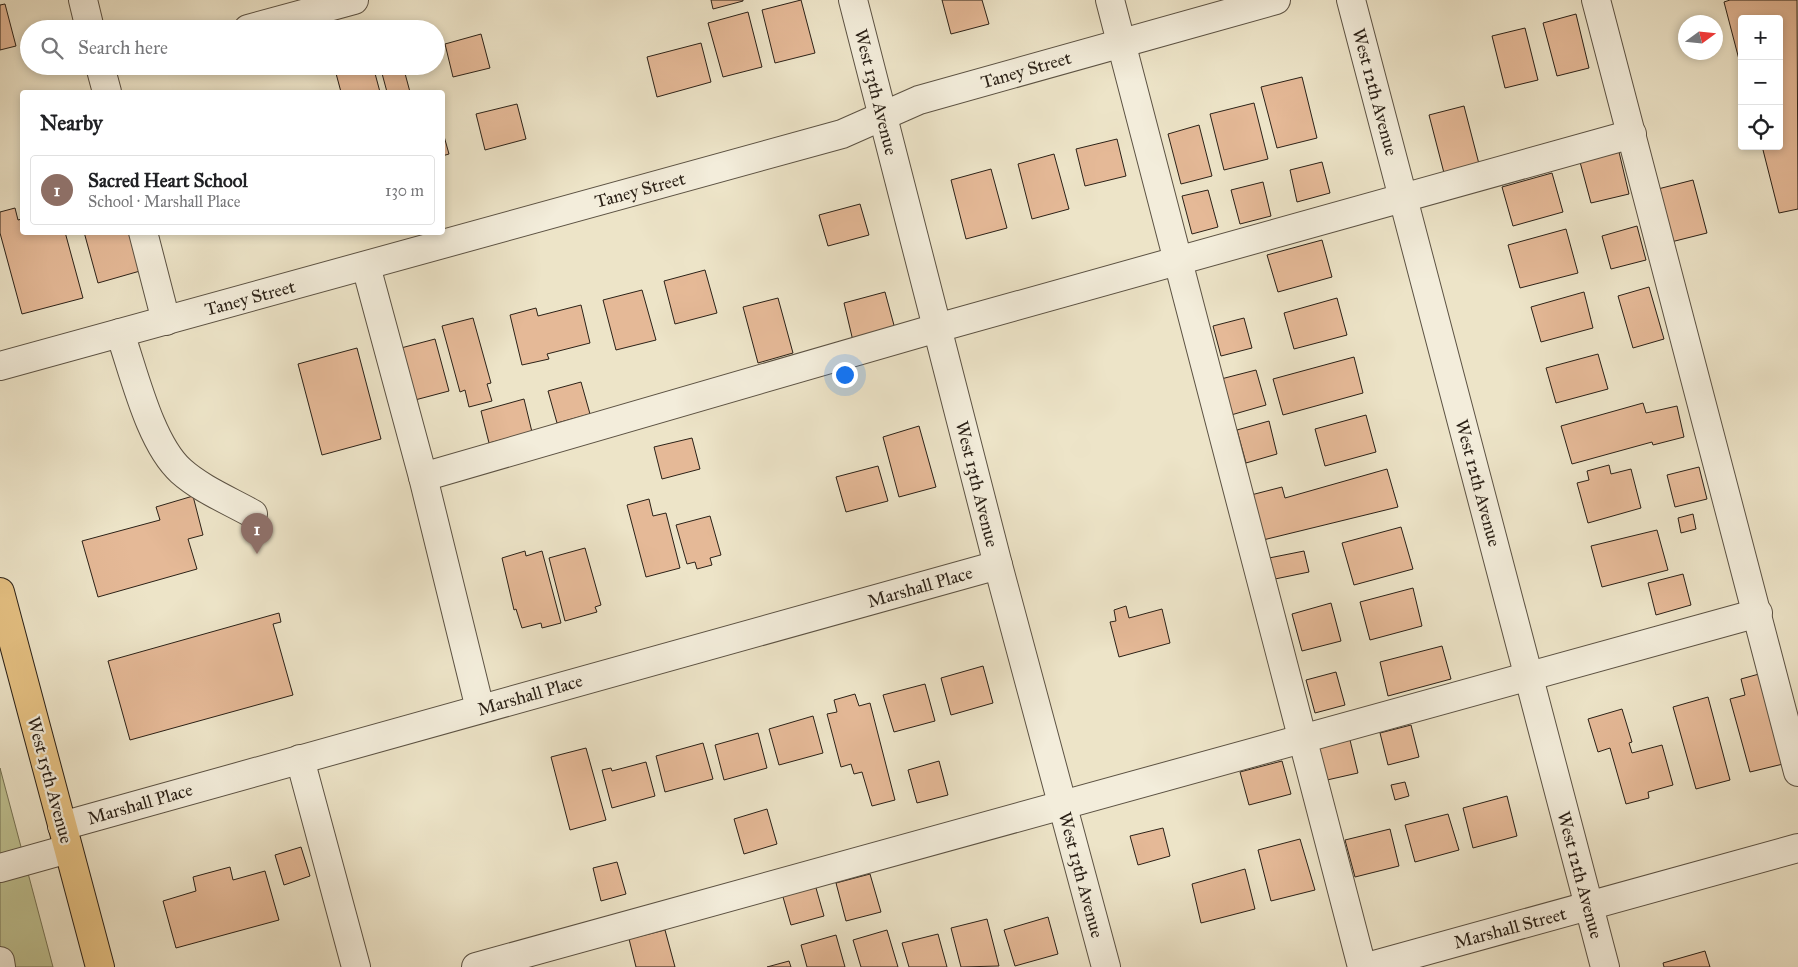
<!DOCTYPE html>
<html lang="en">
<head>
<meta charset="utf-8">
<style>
	body { margin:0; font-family:"IM FELL Great Primer",serif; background:#f6f6f6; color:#202124 }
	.controls { position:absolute; right:15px; top:15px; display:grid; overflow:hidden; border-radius:5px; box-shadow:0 2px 8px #0003 }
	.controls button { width:45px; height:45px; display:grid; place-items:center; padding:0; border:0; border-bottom:1px solid #e0e0e0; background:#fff; color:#202124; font:25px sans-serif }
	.compass { position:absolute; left:1678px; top:15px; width:45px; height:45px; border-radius:50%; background:#fff; box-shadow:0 2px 8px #0003; rotate:75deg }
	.you { position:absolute; left:844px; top:374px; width:18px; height:18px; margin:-12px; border:4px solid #fff; border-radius:50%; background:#1a73e8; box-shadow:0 0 0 8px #1a73e833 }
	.badge { display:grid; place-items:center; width:32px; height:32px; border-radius:50%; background:#8f2418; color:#fff; font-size:16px; font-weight:700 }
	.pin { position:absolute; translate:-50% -41px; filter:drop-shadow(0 1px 2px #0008) }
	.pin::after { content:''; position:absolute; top:26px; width:18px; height:15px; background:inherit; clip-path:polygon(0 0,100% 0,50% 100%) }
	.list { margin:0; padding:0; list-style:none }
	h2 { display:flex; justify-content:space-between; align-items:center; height:65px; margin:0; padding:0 20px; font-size:21px }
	h2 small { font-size:16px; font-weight:400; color:#757577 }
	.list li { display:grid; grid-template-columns:32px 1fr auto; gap:15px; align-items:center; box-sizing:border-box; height:70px; margin:0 10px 10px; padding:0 10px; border:1px solid #e0e0e0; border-radius:5px }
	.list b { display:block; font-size:19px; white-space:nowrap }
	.list p { margin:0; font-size:16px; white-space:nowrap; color:#757577 }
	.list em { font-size:16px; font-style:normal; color:#757577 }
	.icon { flex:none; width:28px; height:28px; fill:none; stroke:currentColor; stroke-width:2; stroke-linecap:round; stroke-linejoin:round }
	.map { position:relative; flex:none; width:1798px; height:967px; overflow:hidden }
	.search { position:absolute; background:#fff; box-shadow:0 2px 8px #0003; left:20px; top:20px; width:425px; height:55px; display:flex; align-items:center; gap:12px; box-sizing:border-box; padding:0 18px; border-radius:28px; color:#757577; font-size:19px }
	.panel { position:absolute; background:#fff; box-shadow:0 2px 8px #0003; left:20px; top:90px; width:425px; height:145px; border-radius:5px }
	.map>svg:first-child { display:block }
	.green { fill:#bfc292; stroke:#757254 }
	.building { fill:#e5b997; stroke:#2b2117 }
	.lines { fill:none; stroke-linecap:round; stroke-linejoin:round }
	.minor-casing { stroke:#5c5243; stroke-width:30 }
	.major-casing { stroke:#2b2117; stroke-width:30 }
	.minor { stroke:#f3eddb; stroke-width:28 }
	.major { stroke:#e6c284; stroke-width:28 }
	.labels { text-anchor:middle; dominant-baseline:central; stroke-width:4.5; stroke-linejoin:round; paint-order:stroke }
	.street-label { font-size:18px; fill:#2b2117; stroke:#f3eddb }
</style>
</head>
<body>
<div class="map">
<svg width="1798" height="967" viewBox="0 0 1798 967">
	<rect width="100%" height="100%" fill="#ede4c8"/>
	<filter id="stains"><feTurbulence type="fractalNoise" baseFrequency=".004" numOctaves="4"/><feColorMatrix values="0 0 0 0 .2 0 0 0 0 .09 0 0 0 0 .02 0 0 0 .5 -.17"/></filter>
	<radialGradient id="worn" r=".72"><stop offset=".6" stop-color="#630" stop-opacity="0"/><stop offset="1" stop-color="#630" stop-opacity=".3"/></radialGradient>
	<path class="green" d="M0 768 53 967H0Z"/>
	<g class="building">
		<path d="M711 0H743V1L713 9Z"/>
		<path d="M801 0 815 53 775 63 762 10Z"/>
		<path d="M942 0H982L989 24 951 34Z"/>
		<path d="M1730 0H1797L1798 209 1779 213 1762 146H1779V19H1742V71L1724 2Z"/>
		<path d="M5 4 16 46 0 50V5Z"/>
		<path d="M748 12 762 67 723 77 708 23Z"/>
		<path d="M1576 14 1589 68 1557 76 1543 23Z"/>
		<path d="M1525 28 1538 80 1505 88 1492 36Z"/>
		<path d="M481 34 490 68 453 77 445 44Z"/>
		<path d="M701 43 711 82 657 97 647 57Z"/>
		<path d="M334 66H373L380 92H341Z"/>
		<path d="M380 66H403L410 92H387Z"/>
		<path d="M1302 77 1317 138 1277 148 1261 87Z"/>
		<path d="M1254 103 1268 159 1224 170 1210 114Z"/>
		<path d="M517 104 526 139 485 150 476 114Z"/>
		<path d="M1464 106 1479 164 1444 173 1429 115Z"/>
		<path d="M1199 125 1212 176 1181 184 1168 134Z"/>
		<path d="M442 129 449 154 442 156Z"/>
		<path d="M1117 139 1126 176 1085 186 1076 149Z"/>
		<path d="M1619 152 1629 194 1591 203 1580 162Z"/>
		<path d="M1054 154 1069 209 1032 219 1018 164Z"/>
		<path d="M1322 162 1330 193 1297 202 1290 170Z"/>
		<path d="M991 169 1007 228 966 239 951 180Z"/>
		<path d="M1552 173 1563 212 1513 226 1502 187Z"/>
		<path d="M1693 180 1707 233 1671 242 1658 189Z"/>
		<path d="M1263 182 1271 216 1240 224 1231 190Z"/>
		<path d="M1208 190 1218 227 1192 234 1182 196Z"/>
		<path d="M860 204 869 235 828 246 819 215Z"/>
		<path d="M15 208 18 220 22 219V232H65L83 298 22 314 0 233V212Z"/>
		<path d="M1637 226 1646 260 1611 269 1602 236Z"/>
		<path d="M1566 229 1578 273 1520 288 1508 245Z"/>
		<path d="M84 232H129L140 271 98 283Z"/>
		<path d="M1322 240 1332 277 1278 292 1267 255Z"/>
		<path d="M705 270 717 313 675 324 664 281Z"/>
		<path d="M1649 287 1664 339 1633 348 1618 296Z"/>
		<path d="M642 290 656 340 616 350 603 300Z"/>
		<path d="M885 292 895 329 853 341 844 303Z"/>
		<path d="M1584 292 1593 328 1541 342 1531 307Z"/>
		<path d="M778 298 793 353 758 363 743 307Z"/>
		<path d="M1337 298 1347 335 1294 349 1284 313Z"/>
		<path d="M581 305 590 343 547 354 549 359 522 365 510 315 536 308 538 316Z"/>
		<path d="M473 318 491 383 487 384 492 401 469 407 465 390 460 392 442 326Z"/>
		<path d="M1244 318 1252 348 1221 356 1213 326Z"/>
		<path d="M435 339 449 391 415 400 401 348Z"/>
		<path d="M357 348 381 439 322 455 298 364Z"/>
		<path d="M1598 354 1608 389 1556 403 1546 368Z"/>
		<path d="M1354 357 1363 393 1283 415 1273 379Z"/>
		<path d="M1256 370 1266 405 1231 415 1221 379Z"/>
		<path d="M581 382 590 414 557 423 548 391Z"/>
		<path d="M524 399 532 432 489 443 481 411Z"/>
		<path d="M1643 403 1646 413 1677 406 1684 437 1653 445 1652 442 1572 464 1561 426Z"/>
		<path d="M1366 415 1376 452 1325 466 1315 429Z"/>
		<path d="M1269 421 1277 454 1246 463 1237 430Z"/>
		<path d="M919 426 936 487 899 497 883 437Z"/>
		<path d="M692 438 700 469 662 479 654 447Z"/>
		<path d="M1609 465 1611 474 1631 469 1641 508 1588 523 1577 483 1589 480 1587 471Z"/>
		<path d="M878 466 888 501 846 512 836 477Z"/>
		<path d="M1699 467 1707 499 1675 507 1667 475Z"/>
		<path d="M1387 469 1398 507 1263 540 1251 495 1282 487 1285 498Z"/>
		<path d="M193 496 203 535 188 539 197 569 98 597 82 541 160 520 156 507Z"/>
		<path d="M649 499 653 516 666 513 680 568 646 577 627 505Z"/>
		<path d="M1693 514 1696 529 1681 533 1678 518Z"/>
		<path d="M710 516 721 555 710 558 712 565 697 569 695 562 687 564 676 525Z"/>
		<path d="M1401 527 1413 569 1354 585 1342 543Z"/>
		<path d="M1657 530 1668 570 1602 587 1591 546Z"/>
		<path d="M585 548 601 605 595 607 597 612 565 621 549 558Z"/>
		<path d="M525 551 526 556 542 551 561 623 542 628 541 623 522 628 516 609 514 610 502 558Z"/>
		<path d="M1304 551 1309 572 1275 579 1269 558Z"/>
		<path d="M1683 574 1691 605 1656 615 1648 583Z"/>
		<path d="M1413 588 1422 626 1370 640 1360 602Z"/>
		<path d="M1331 603 1341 641 1302 651 1292 614Z"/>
		<path d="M1126 606 1129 618 1162 609 1170 643 1119 657 1110 622 1116 621 1114 610Z"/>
		<path d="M279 613 281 622 273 624 293 695 130 740 108 661Z"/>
		<path d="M1442 646 1451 679 1388 696 1380 662Z"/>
		<path d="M983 666 993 703 951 715 941 678Z"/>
		<path d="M1336 672 1345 705 1315 713 1306 680Z"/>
		<path d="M1759 674 1783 764 1750 772 1730 699 1745 695 1741 679Z"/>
		<path d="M925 684 935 721 894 732 883 695Z"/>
		<path d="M855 694 859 706 870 703 895 800 872 806 862 772 854 774 851 764 841 767 827 714 837 712 834 700Z"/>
		<path d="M1708 697 1730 780 1696 789 1673 707Z"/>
		<path d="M1622 709 1632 742 1629 743 1632 753 1662 745 1673 785 1648 792 1649 798 1626 804 1610 748 1598 752 1588 719Z"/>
		<path d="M813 716 823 753 779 765 769 729Z"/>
		<path d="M1411 725 1419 757 1388 765 1380 733Z"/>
		<path d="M758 733 767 768 724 780 715 745Z"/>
		<path d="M1350 740 1358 773 1327 780 1319 748Z"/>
		<path d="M703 743 713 779 665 792 656 756Z"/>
		<path d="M586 748 606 820 570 830 551 757Z"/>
		<path d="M939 761 948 795 917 803 908 770Z"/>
		<path d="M1282 761 1291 794 1249 805 1240 772Z"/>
		<path d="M646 762 655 796 612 808 602 770 611 768 612 771Z"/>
		<path d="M1405 782 1409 796 1395 800 1391 785Z"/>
		<path d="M1507 796 1517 836 1473 848 1463 808Z"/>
		<path d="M767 809 777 844 744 854 734 819Z"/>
		<path d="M1448 814 1459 850 1415 862 1405 825Z"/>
		<path d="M1163 828 1170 856 1138 865 1130 836Z"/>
		<path d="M1390 829 1399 866 1355 877 1345 840Z"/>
		<path d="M1300 839 1315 890 1271 901 1258 850Z"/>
		<path d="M301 847 310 876 284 885 275 855Z"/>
		<path d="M617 862 626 894 601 901 593 868Z"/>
		<path d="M230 867 233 880 265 871 279 920 176 948 163 901 196 891 193 877Z"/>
		<path d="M1245 869 1255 909 1201 923 1192 884Z"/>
		<path d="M870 874 881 912 846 921 836 883Z"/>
		<path d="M814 881 824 916 791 925 781 890Z"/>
		<path d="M1048 917 1058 954 1015 966 1004 930Z"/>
		<path d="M987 919 999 966 961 967 951 928Z"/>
		<path d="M665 930 675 967H636L629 939Z"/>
		<path d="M887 930 898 967H861L853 940Z"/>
		<path d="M938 934 947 967H909L902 943Z"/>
		<path d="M836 935 845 967H807L801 945Z"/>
		<path d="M1705 951 1710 967H1664L1663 963Z"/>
		<path d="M789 961 791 967H767Z"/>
	</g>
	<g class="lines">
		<g class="minor-casing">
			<g id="minor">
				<path d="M83 0 90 29"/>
				<path d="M853 0 998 565 1106 967"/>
				<path d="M1110 0 1362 967"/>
				<path d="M1351 0 1605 967"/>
				<path d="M1596 0 1798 772"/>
				<path d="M248 29 354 0"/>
				<path d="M100 66 107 92"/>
				<path d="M143 232 166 321"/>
				<path d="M366 266 423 477 480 709"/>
				<path d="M120 333C134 373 150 443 181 471 201 489 230 501 253 514"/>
				<path d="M0 366 842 134 919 100 1276 0"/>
				<path d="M423 477 937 328 1632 134"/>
				<path d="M300 759 356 967"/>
				<path d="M62 826 998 565"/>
				<path d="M0 868 68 849"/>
				<path d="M0 961 1 967"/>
				<path d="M476 967 1758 613"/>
				<path d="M1367 967 1798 848"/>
			</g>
		</g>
		<g class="major-casing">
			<path id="major" d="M0 592 100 967"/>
		</g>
		<use href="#minor" class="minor"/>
		<use href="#major" class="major"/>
	</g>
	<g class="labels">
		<g class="street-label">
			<text transform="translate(1026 70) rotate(-16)">Taney Street</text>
			<text transform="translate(876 92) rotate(76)">West 13th Avenue</text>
			<text transform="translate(1375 92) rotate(75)">West 12th Avenue</text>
			<text transform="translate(640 190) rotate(-15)">Taney Street</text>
			<text transform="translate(250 298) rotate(-15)">Taney Street</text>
			<text transform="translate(1478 483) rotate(75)">West 12th Avenue</text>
			<text transform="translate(977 484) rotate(76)">West 13th Avenue</text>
			<text transform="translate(920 587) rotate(-16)">Marshall Place</text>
			<text transform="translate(530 695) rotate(-16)">Marshall Place</text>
			<text transform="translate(50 780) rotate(75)">West 15th Avenue</text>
			<text transform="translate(140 804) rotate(-16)">Marshall Place</text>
			<text transform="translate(1081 875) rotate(75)">West 13th Avenue</text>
			<text transform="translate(1580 875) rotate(75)">West 12th Avenue</text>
			<text transform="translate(1510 928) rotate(-15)">Marshall Street</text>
		</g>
	</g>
	<rect width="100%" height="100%" filter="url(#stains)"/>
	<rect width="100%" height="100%" fill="url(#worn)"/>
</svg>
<div class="controls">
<button>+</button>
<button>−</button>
<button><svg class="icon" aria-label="locate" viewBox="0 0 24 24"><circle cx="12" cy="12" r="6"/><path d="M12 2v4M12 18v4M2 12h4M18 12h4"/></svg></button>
</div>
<svg class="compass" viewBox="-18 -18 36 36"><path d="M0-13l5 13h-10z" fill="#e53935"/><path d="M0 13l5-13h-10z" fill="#757577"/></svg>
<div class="you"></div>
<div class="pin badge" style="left:257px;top:554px;background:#8d6e63">1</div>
<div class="search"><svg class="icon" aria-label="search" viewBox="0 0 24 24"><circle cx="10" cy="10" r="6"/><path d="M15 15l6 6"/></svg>Search here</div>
<section class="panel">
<h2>Nearby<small></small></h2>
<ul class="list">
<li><span class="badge" style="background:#8d6e63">1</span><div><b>Sacred Heart School</b><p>School · Marshall Place</p></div><em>130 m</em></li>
</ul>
</section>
</div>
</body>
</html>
